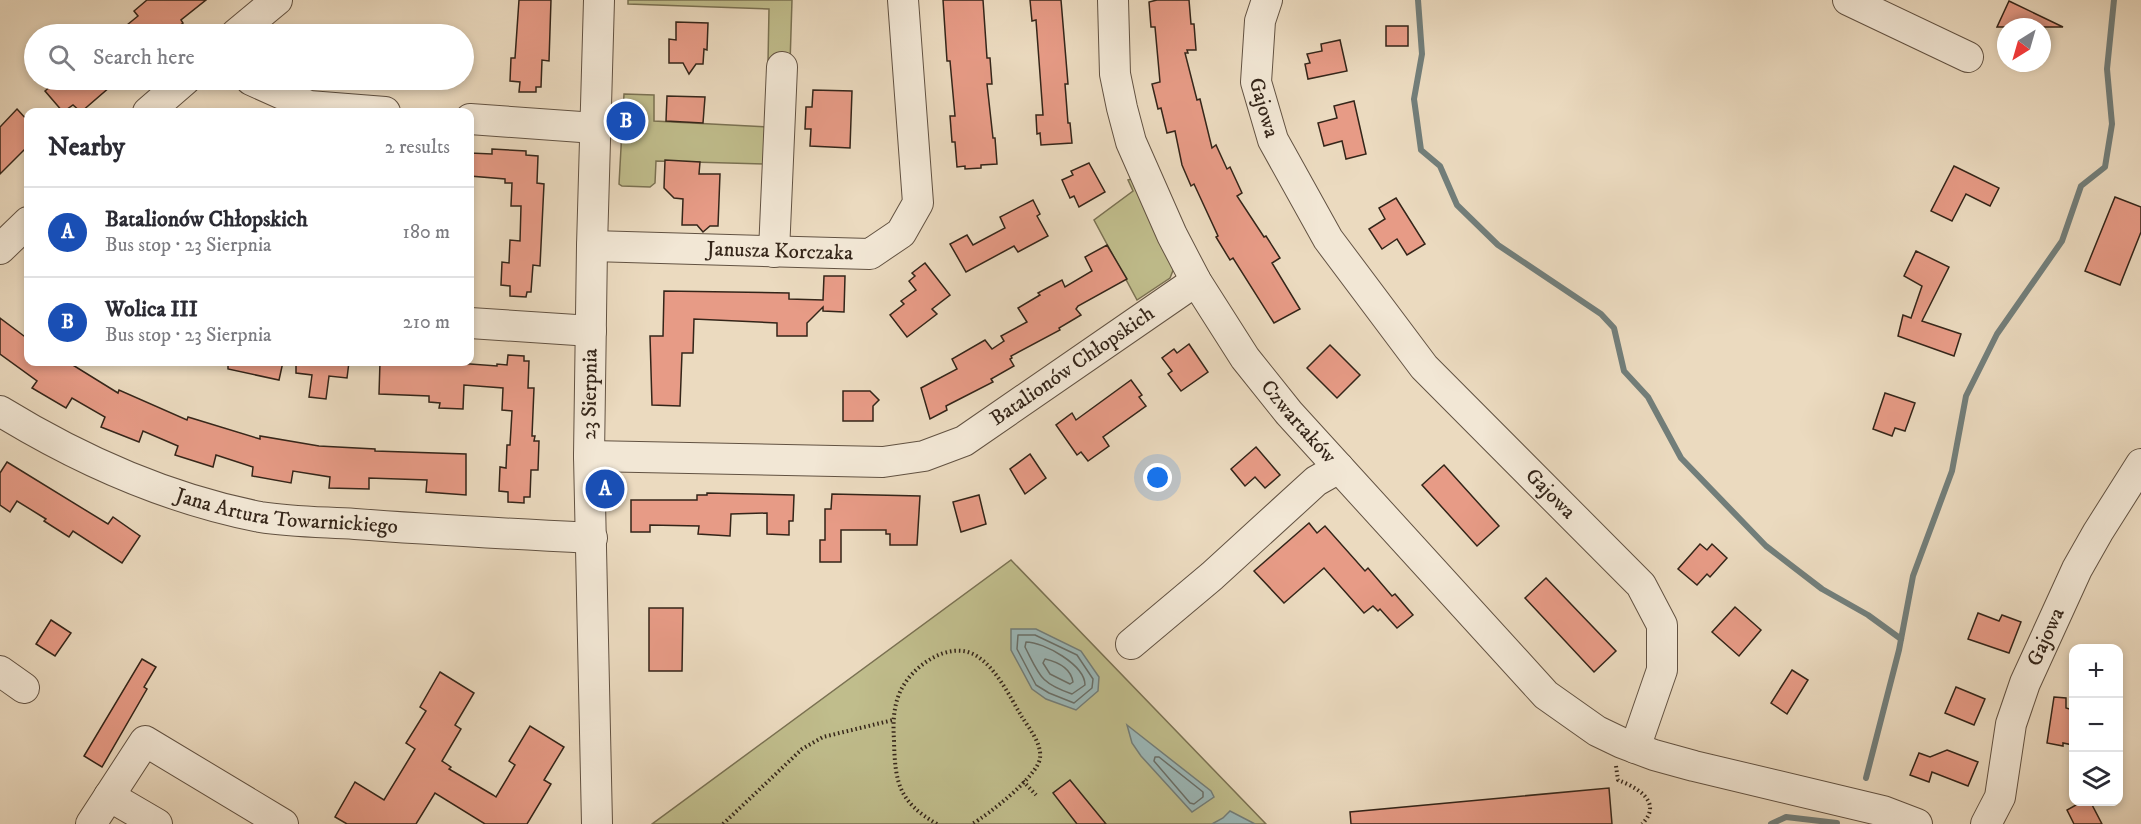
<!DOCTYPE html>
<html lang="en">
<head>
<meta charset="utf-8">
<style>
	body { margin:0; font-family:"IM FELL DW Pica",serif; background:#f7f7f7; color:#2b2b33 }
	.controls { position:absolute; right:18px; bottom:18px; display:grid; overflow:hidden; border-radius:12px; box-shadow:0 3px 9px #0003 }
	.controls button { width:54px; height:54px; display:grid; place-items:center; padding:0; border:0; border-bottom:2px solid #e1e1e2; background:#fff; color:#2b2b33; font:30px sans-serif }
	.compass { position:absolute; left:1997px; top:18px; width:54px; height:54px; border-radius:50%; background:#fff; box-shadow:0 3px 9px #0003; rotate:217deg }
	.you { position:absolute; left:1158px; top:478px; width:21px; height:21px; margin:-15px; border:4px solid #fff; border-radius:50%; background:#1a73e8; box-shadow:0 0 0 9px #1a73e833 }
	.badge { display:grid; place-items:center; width:39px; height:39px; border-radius:50%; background:#8f2418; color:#fff; font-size:20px; font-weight:700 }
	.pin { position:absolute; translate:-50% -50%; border:3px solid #fff; box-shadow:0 2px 6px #0006 }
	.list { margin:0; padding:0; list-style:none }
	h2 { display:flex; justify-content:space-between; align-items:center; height:78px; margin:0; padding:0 24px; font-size:26px }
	h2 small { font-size:20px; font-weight:400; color:#7c7c81 }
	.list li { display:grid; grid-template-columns:39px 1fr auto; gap:18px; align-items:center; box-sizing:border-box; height:90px; padding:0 24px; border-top:2px solid #e1e1e2 }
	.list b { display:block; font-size:22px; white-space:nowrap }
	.list p { margin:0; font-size:20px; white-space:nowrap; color:#7c7c81 }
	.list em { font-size:20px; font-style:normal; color:#7c7c81 }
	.icon { flex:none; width:33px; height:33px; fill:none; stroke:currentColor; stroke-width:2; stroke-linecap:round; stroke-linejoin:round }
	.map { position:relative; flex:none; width:2141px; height:824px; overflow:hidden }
	.search { position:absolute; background:#fff; box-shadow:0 3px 9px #0003; left:24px; top:24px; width:450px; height:66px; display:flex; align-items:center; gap:15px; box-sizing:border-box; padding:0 21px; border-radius:33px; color:#7c7c81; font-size:22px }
	.panel { position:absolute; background:#fff; box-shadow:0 3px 9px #0003; left:24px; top:108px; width:450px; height:258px; border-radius:12px }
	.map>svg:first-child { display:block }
	.green { fill:#c0bd8c; stroke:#7a7152; stroke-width:1.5 }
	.water { fill:#9bb9ba; stroke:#727e7a; stroke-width:1.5 }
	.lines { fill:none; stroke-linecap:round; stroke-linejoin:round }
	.shore { stroke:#686f6a; stroke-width:1.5 }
	.stream { stroke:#727e7a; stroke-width:6 }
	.building { fill:#e79b86; stroke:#342519; stroke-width:1.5 }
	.minor-casing { stroke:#625242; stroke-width:32 }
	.path { stroke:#342519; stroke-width:4; stroke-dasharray:1.5 3; stroke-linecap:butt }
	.minor { stroke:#f2e7d5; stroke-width:30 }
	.labels { text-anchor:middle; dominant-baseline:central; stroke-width:4.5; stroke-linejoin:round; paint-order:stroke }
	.street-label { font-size:21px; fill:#342519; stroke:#f2e7d5 }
</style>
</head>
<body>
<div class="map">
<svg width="2141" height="824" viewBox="0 0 2141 824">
	<rect width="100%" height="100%" fill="#ebdabf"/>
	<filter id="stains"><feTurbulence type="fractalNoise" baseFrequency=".00333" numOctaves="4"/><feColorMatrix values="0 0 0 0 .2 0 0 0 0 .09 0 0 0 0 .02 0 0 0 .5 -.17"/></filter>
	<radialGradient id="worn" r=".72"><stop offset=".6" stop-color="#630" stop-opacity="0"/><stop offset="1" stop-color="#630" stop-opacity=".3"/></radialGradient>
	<g class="green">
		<path d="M628 0H792L790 64 768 62 769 9 628 4Z"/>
		<path d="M624 94 654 95V121L768 127 764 164 656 161 655 183 650 187 622 186 619 184Z"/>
		<path d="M1135 178 1174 268 1170 278 1137 300 1094 220 1133 191 1128 180Z"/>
		<path d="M1011 560 1266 824H652Z"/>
	</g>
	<g class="water">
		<path d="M1011 629H1036L1081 651 1099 677 1098 691 1076 710 1046 699 1032 689 1011 650Z"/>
		<path d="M1127 725 1211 791 1214 797 1192 812 1141 756 1132 743Z"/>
		<path d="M1230 811 1255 824H1212L1223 818Z"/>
	</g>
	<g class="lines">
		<g class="shore">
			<path d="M1018 635H1035L1077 655 1093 679 1092 688 1074 703 1049 693 1036 685 1017 649Z"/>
			<path d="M1026 642C1044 642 1085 665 1085 685L1072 694C1040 683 1040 676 1025 647Z"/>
			<path d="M1045 659C1058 662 1071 669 1073 682L1070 684 1050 674 1043 663Z"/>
			<path d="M1155 757H1159L1203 792V797L1194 804 1190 803 1154 761Z"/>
		</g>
		<g class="stream">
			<path d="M1418 0 1422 54 1414 99 1421 150 1440 166 1457 205 1498 245 1601 314 1614 328 1624 371 1648 397 1681 458 1766 546 1822 589 1868 615 1901 639"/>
			<path d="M1866 778 1899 650 1913 576 1952 471 1966 396 1997 334 2062 241 2081 186 2105 167 2112 124 2107 69 2114 0"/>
			<path d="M1771 824 1786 817 1837 823"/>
		</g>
	</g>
	<g class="building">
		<path d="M147 0H206L181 20 183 23 169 34 161 26 151 34H116L138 16 134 11Z"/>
		<path d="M519 0H551L549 61 542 60 541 87H536V92H519L520 82 510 81 511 58H515Z"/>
		<path d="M943 0H983L987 58H990L992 84H987L993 138H995L997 164 981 165V168L965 169V166L957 167 955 142H952L950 116H955L950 61H947Z"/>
		<path d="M1030 0H1061L1068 84H1065L1068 123H1070L1072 143 1041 145 1040 133 1037 134 1036 115H1043L1036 20 1032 21Z"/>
		<path d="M1157 0H1189L1191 24H1194L1196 50H1187L1188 53H1185L1197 100 1200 99 1212 148 1216 145 1227 169 1230 167 1242 193 1237 196 1264 237 1266 236 1280 258 1272 263 1300 309 1274 323 1233 258 1230 260 1216 237 1218 236 1194 184 1191 186 1182 165 1175 131 1167 133 1161 108 1158 109 1152 84 1160 82 1155 27H1151L1149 2Z"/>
		<path d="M2009 1 2063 27H1997Z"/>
		<path d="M676 22 708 23 707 50 704 49 703 64H696L689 74 683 63H669V39L676 40Z"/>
		<rect x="1386" y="26" width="22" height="20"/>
		<path d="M1340 40 1347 71 1308 79 1305 64 1310 63 1307 54 1322 51 1321 44Z"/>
		<path d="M58 80H118L81 112 73 105 63 112 45 91Z"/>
		<path d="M813 90 852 91 850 148 810 146 811 129H805L806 107H812Z"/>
		<path d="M667 96 705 97 703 123 666 121Z"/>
		<path d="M1354 101 1366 154 1346 159 1342 141 1324 146 1318 123 1337 118 1334 106Z"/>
		<path d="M17 109 28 121V146L0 174V127Z"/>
		<path d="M492 149 526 151V155L538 156 537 183 544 184 540 266 533 265 531 292H527L526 297 510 296V286L501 285 502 262 509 263 510 240 520 241 521 206H511L512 183H505V179L470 176V153L492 154Z"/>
		<path d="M665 160 700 162 699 174H720L718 226H710L703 232 697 225H682L683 199 674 198 664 188Z"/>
		<path d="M1089 163 1105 192 1079 207 1074 196 1070 198 1062 180 1073 175 1071 171Z"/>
		<path d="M1954 166 1999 188 1990 206 1966 194 1952 221 1931 211Z"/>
		<path d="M2115 197 2141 207V232L2120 285 2085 271Z"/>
		<path d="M1396 198 1425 244 1407 255 1397 239 1382 249 1369 229 1385 219 1379 208Z"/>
		<path d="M1033 200 1040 214 1037 216 1048 236 1018 252 1014 246 966 272 950 244 967 235 973 245 1005 228 1000 217Z"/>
		<path d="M1107 245 1127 279 1078 306 1076 309 1081 315 1059 328 1060 330 1011 356 1012 358 1010 359 1014 366 991 379 993 382 946 406 947 410 930 419 921 388 957 369 952 359 985 340 992 349 1004 341 1001 336 1027 322 1018 308 1040 295 1038 293 1062 280 1065 287 1092 271 1085 257Z"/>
		<path d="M1916 251 1949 267 1922 321 1961 334 1954 356 1898 336 1903 315 1911 318 1922 286 1904 276Z"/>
		<path d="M925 263 950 295 932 309 937 314 907 337 890 315 904 304 901 301 916 290 909 281 915 276 912 273Z"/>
		<path d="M824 276H845L844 312 823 311V307L807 323V336H777V323L694 319 693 353H682L680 406 652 405 650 336H663L664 291 789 293V299L823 300Z"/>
		<path d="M0 318 28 339V362H68L118 393 119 390 187 420 188 417 260 439V436L319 446 375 449V451L466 454V495L426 492 427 480 369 478V489L329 488 330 477 293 471 291 483 252 476 253 467 216 455 213 467 175 455 178 446 143 431 139 442 101 427 105 417 72 398 66 408 32 388 37 381 0 354Z"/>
		<path d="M1189 344 1208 372 1181 391 1168 374 1172 371 1162 358 1174 349 1177 353Z"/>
		<path d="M1330 345 1360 375 1337 398 1307 368Z"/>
		<path d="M508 355 524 356V361H529L528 388H534L532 436H535L534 441H539L538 470H531L530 497H524V503L508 502V492L499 491 500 467 506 468 507 445H510L512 411 502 410 503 388 464 385 463 409 439 408 440 403 429 402V396L379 394 380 362H443L497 366V364L507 365Z"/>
		<path d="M228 362H283L279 380 228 369Z"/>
		<path d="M296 362H349L347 378 329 376 326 399 309 397 312 375 296 373Z"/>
		<path d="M1131 380 1142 395 1139 397 1146 406 1103 437 1109 446 1088 461 1081 452 1077 455 1056 425 1072 413 1076 420Z"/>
		<path d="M843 391H870L879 400 873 406V421H843Z"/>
		<path d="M1885 393 1915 403 1905 431 1895 428 1892 436 1873 429Z"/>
		<path d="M1256 447 1280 475 1265 488 1255 477 1245 486 1231 469Z"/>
		<path d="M1030 454 1046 478 1025 494 1010 469Z"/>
		<path d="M7 462 108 524 113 517 140 536 122 563 73 531 69 537 44 521 46 519 17 501 10 512 0 505V473Z"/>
		<path d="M1444 465 1499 526 1477 546 1422 485Z"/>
		<path d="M707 493 794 495 793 521H789V535L767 534V513L731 514 730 536 698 534 699 526 650 525V532H631V500H697V495H707Z"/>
		<path d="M832 494 920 496 917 545H890V534H886V530H841V562H820V540H825V509H831Z"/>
		<path d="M979 495 986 524 961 532 953 502Z"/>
		<path d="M1309 523 1317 533 1325 526 1365 571 1368 568 1392 596 1395 594 1413 615 1397 628 1380 609 1378 611 1373 606 1364 613 1324 568 1284 603 1254 571Z"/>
		<path d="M1700 544 1707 550 1712 544 1727 558 1710 577 1707 574 1697 585 1678 569Z"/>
		<path d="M1546 578 1616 651 1594 672 1525 598Z"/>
		<path d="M1735 607 1761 630 1739 656 1712 632Z"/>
		<path d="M649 608H683L682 671H649Z"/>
		<path d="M1978 613 1999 621 2002 615 2021 622 2009 653 1968 639Z"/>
		<path d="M51 620 71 633 55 656 36 644Z"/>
		<path d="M142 659 156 667 144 687 147 689 102 767 84 756Z"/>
		<path d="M1792 670 1808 680 1787 714 1771 703Z"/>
		<path d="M440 672 474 693 455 725 461 729 442 761 451 767 449 769 493 795 496 797 515 765 509 761 530 726 564 747 544 780 551 784 527 824H485L435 793 416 824H347L335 817 355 782 384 800 415 749 406 743 426 711 420 707Z"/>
		<path d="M1956 687 1985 699 1974 725 1945 713Z"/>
		<path d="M2054 697 2066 698V708L2073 710V745L2063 743V746L2047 743Z"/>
		<path d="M1947 750 1978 762 1968 786 1932 772 1929 782 1910 775 1919 753 1930 757Z"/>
		<path d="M1070 780 1106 824H1077L1053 793Z"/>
		<path d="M1609 788 1612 824H1351L1350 812Z"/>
		<path d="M2083 801H2090L2102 824H2074L2067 810Z"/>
	</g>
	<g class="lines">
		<g class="minor-casing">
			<g id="minor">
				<path id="s1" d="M1113 0 1115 74 1122 108 1131 142 1172 235 1196 281 1245 358 1289 413 1546 695 1597 731 1622 743 1654 755 1694 766 1883 811 1917 824"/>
				<path id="s2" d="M1267 0 1260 21 1256 82 1273 140 1328 239 1424 367 1641 585 1662 625V670L1635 748"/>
				<path d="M1848 0 1968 57"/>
				<path d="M236 34 277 0"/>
				<path d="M251 80 309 106 385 112"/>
				<path d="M148 112 185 80"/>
				<path d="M470 119 595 128"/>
				<path id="s3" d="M592 246 870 254 901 233 918 203 903 0"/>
				<path d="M0 249 28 222"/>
				<path d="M774 252 782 67"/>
				<path d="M470 323 591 331"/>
				<path id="s4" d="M0 411C80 460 168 499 260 517 291 522 324 522 355 524 434 530 513 534 592 538"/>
				<path id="s5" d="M589 456 883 462 924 456 964 441 1196 281"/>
				<path d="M1131 644 1212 576 1316 481 1339 468"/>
				<path d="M0 671 24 688"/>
				<path d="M109 796 157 824"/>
				<path d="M91 824 145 741 283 824"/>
				<path id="s6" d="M597 824 589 456 592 246 599 0"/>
				<path id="s7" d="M1986 824 2000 797 2011 724 2025 683 2077 569 2098 532 2141 464"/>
			</g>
		</g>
		<g class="path">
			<path d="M1616 766 1618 780C1636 787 1664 802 1642 824"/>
			<path d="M1023 781 1036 795"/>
			<path d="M723 824 802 749 823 737 893 720"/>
			<path d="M937 824C899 802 895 783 894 741 893 724 893 708 900 692 911 667 948 640 975 655 996 667 1010 697 1022 717 1029 728 1042 744 1040 758 1038 776 988 815 972 824"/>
		</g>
		<use href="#minor" class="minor"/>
	</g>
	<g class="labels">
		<g class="street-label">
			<text stroke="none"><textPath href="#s2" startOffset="110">Gajowa</textPath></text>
			<text stroke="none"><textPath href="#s3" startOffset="188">Janusza Korczaka</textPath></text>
			<text stroke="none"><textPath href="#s5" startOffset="510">Batalionów Chłopskich</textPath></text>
			<text stroke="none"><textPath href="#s6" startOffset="430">23 Sierpnia</textPath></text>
			<text stroke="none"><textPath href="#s1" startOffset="472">Czwartaków</textPath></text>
			<text stroke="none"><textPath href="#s2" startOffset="596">Gajowa</textPath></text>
			<text stroke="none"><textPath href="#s4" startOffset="308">Jana Artura Towarnickiego</textPath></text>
			<text stroke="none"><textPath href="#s7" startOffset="198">Gajowa</textPath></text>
		</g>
	</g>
	<rect width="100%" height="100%" filter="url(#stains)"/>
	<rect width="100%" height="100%" fill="url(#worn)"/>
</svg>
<div class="controls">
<button>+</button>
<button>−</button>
<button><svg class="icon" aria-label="layers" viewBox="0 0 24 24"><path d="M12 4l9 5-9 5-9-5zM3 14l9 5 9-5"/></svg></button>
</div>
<svg class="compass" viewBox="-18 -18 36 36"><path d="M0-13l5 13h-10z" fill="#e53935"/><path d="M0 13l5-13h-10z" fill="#7c7c81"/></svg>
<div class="you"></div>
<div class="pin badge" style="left:605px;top:489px;background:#1a4fb4">A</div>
<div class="pin badge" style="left:626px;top:121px;background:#1a4fb4">B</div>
<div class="search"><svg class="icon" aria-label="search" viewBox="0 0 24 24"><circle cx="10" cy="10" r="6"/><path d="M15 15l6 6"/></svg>Search here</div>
<section class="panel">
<h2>Nearby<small>2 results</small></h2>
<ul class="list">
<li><span class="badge" style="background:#1a4fb4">A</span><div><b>Batalionów Chłopskich</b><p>Bus stop · 23 Sierpnia</p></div><em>180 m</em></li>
<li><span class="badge" style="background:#1a4fb4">B</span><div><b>Wolica III</b><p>Bus stop · 23 Sierpnia</p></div><em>210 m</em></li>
</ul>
</section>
</div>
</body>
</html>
